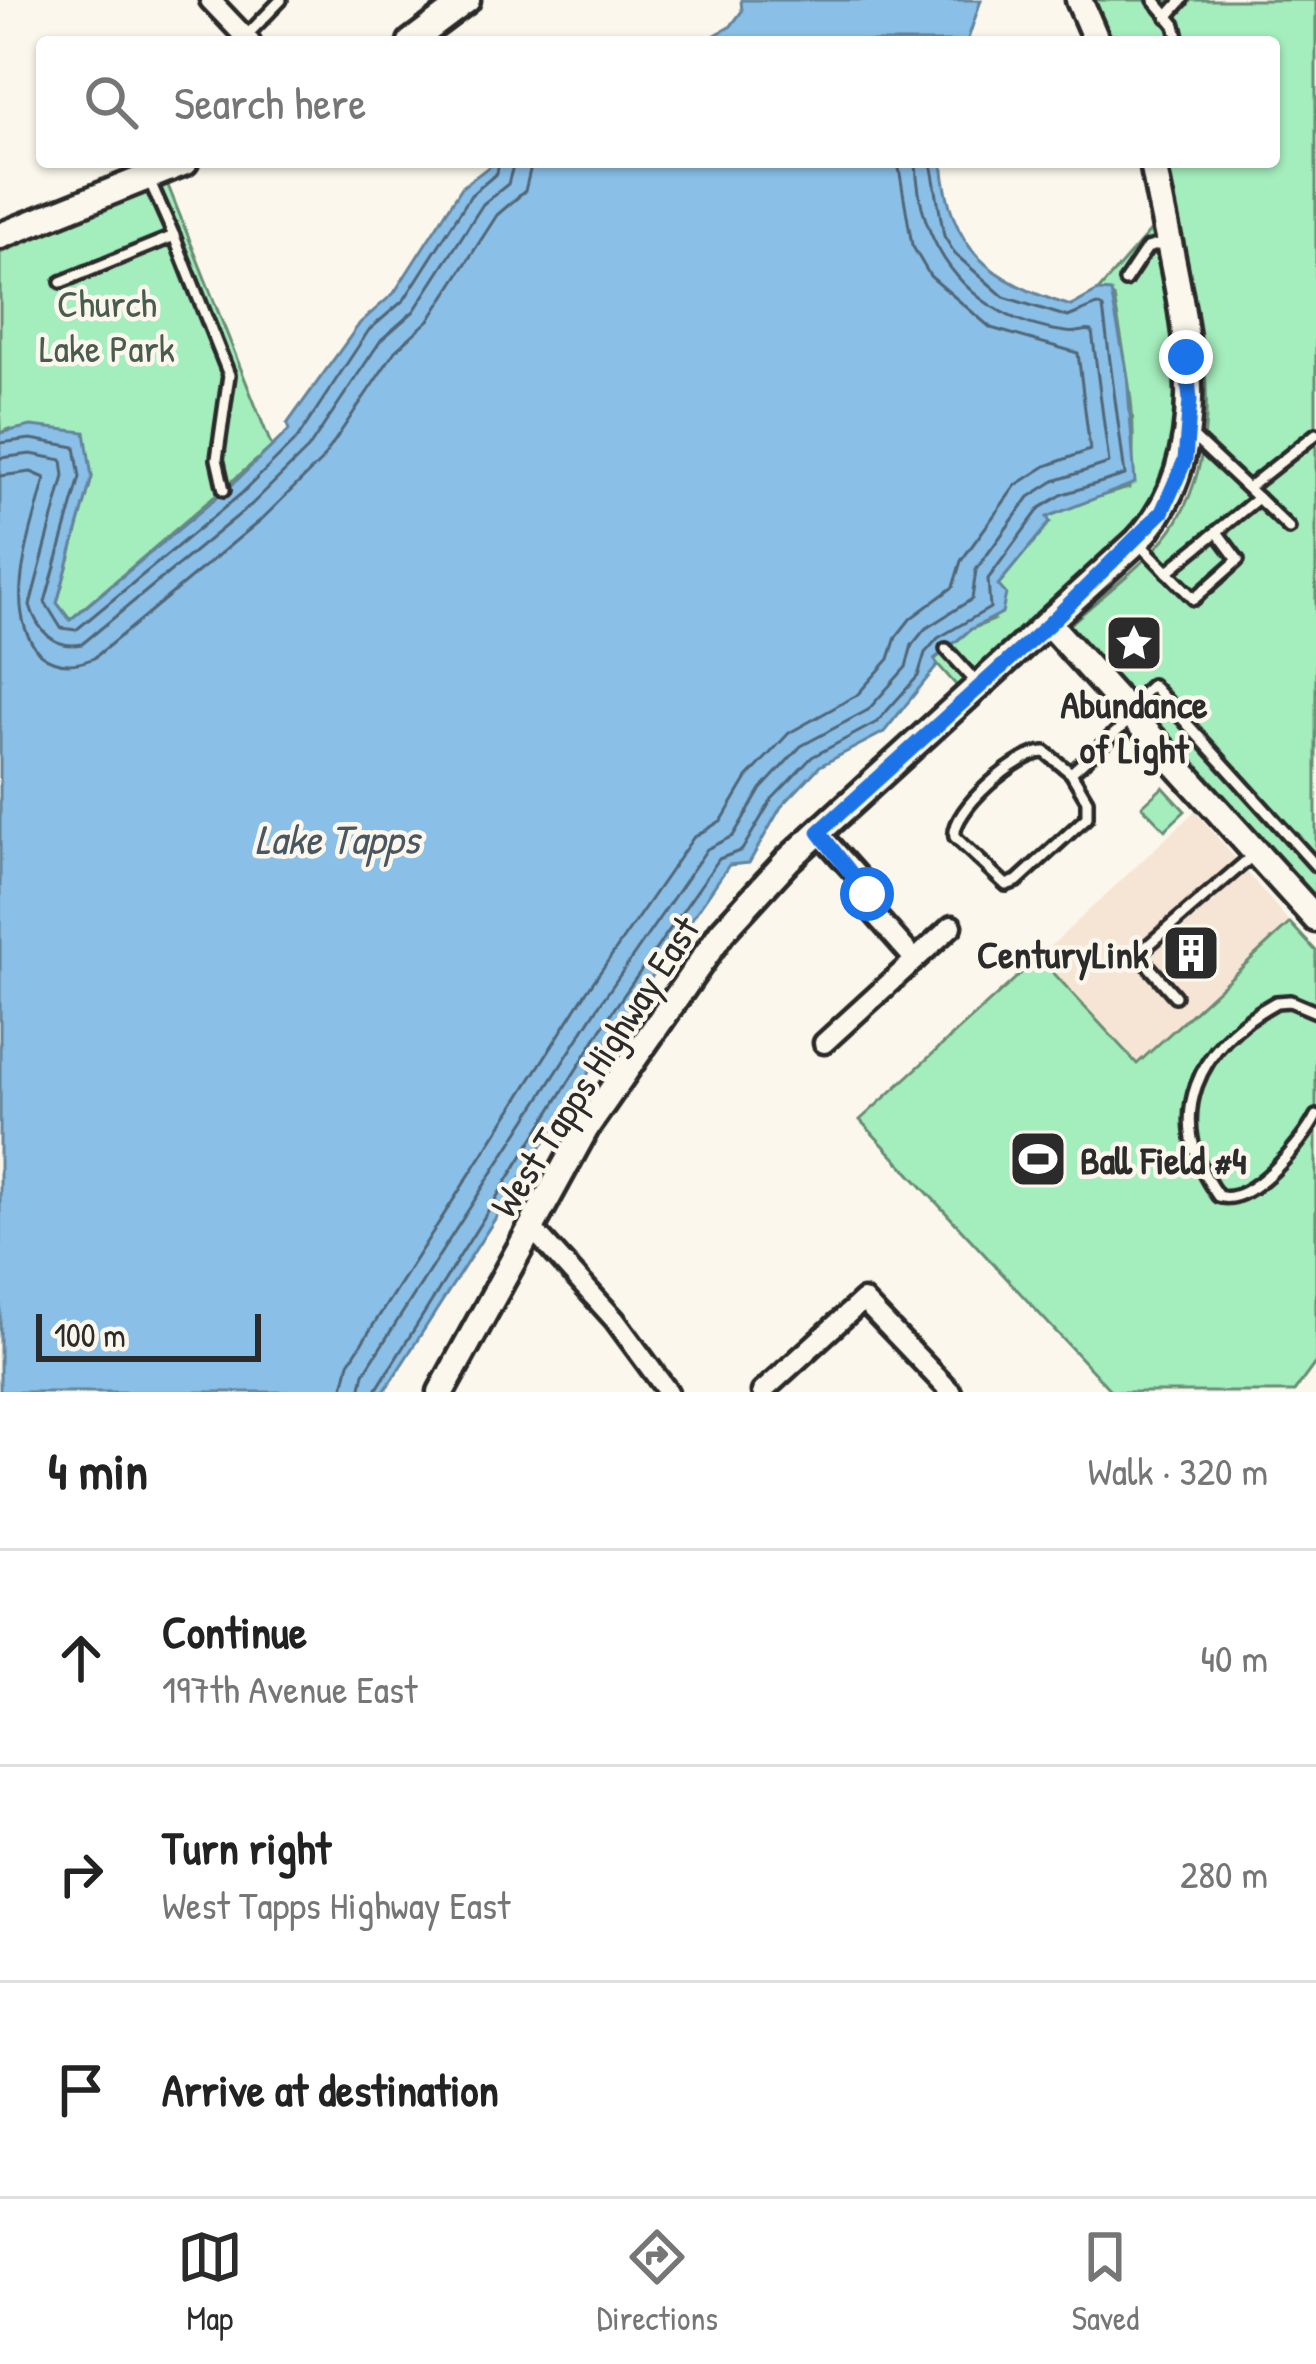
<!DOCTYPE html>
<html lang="en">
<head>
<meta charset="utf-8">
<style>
	body { margin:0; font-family:"Patrick Hand",sans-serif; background:#f6f6f6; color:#222 }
	.scale { position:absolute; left:36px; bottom:30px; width:225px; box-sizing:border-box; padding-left:12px; border:6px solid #2b2b2b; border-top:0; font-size:33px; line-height:42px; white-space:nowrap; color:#2b2b2b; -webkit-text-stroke:9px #fbf7ec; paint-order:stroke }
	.stop { position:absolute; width:36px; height:36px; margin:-27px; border:9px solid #1a73e8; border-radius:50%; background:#fff }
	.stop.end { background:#1a73e8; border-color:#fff; box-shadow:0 3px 12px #0008 }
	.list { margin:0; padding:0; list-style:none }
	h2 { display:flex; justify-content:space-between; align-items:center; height:156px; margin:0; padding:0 48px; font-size:51px }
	h2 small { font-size:39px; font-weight:400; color:#767676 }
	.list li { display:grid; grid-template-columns:78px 1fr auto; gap:36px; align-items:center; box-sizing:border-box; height:216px; padding:0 48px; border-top:3px solid #e0e0e0 }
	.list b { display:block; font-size:45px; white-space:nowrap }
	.list p { margin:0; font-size:39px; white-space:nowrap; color:#767676 }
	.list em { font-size:39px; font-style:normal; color:#767676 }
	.icon { flex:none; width:66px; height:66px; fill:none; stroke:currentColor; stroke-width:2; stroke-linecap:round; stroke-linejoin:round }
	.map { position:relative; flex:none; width:1316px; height:1392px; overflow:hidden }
	.search { position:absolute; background:#fff; box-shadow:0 3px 9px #0004; left:36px; right:36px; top:36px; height:132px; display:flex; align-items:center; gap:30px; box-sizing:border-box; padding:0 42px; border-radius:12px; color:#767676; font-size:45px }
	.sheet { height:804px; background:#fff }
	nav { display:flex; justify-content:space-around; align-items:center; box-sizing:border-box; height:168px; border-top:3px solid #e0e0e0; background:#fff; font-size:33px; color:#767676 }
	nav a { display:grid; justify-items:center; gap:6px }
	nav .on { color:#2b2b2b }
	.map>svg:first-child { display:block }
	.built { fill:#f6e5d4 }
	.green { fill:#a4edbc; stroke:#688c74; stroke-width:3 }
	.water { fill:#8abfe7; stroke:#64849c; stroke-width:3 }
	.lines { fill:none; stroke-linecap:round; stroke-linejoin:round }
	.shore { stroke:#516676; stroke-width:3 }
	.lane-casing { stroke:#2b2b2b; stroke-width:18 }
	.street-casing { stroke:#2b2b2b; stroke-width:27 }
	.secondary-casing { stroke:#2b2b2b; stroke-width:33 }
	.lane { stroke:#fbf7ec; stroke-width:9 }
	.street { stroke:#fbf7ec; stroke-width:18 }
	.secondary { stroke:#fbf7ec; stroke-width:24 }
	.route { stroke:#1a73e8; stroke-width:15 }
	.labels { text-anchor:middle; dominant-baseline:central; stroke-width:9; stroke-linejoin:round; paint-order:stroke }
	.park-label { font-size:39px; fill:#495c4f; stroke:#fbf7ec }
	.poi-label { font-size:39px; font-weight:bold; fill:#2b2b2b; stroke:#fbf7ec }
	.street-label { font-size:39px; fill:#2b2b2b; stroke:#fbf7ec }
	.water-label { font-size:42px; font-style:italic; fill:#485763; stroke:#fbf7ec }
</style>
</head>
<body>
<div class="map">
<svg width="1316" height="1392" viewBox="0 0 1316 1392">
	<rect width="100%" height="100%" fill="#fbf7ec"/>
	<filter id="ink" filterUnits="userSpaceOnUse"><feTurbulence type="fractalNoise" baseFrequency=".00833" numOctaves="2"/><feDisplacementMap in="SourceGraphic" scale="24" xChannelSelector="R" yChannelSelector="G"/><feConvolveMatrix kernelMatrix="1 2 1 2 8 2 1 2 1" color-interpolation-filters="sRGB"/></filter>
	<g filter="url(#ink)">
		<path class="built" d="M1195 811 1290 923 1137 1064 1039 957Z"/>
		<g class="green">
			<path d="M1094 0H1316V906L1065 629C1097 599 1156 557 1177 521 1240 415 1185 273 1166 162H1274V42H1114Z"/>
			<path d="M167 183 272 447 70 620 57 603 92 477 9 429 0 433V253Z"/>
			<path d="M1153 228C1168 326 1202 433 1141 521L963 693 934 660 971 629 994 620 998 585 1049 523 1046 518 1068 505 1129 488C1141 424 1125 361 1114 297L1098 291Z"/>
			<path d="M1163 787 1185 811 1165 830 1142 806Z"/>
			<path d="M1290 923 1316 951V1362L1294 1392H1112L860 1120 1039 957 1137 1064Z"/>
		</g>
		<g class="water">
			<path d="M741 0H981L967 42H703L731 26 742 11Z"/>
			<path d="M495 162H942C950 251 989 280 1071 306L1098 291 1111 292 1127 374 1135 483 1047 517 1050 522 998 585 1006 594 1002 613 971 629 934 659 938 665 884 732 820 766 781 807 749 863 729 865 625 1016 384 1392H0V433L31 426 85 432 92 477 57 603 70 620 233 484 289 430 287 424 360 323 394 293 462 187Z"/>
		</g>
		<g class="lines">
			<g class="shore">
				<path d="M0 443 31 439 75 447 80 477 45 602 61 628 76 630 241 494 297 439 369 330 404 300 471 195 497 173 499 162"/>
				<path d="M0 458 31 454 62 460 64 476 30 605C37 630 55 650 82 644L251 505 308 449 381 340 414 311 483 204 508 184 514 162"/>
				<path d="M0 476 31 472 45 478C32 532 0 610 40 654 57 667 76 666 94 658L262 519 321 461 395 351 430 319 497 215 525 191 532 162"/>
				<path d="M342 1392 349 1363 587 991 693 838 722 820 747 778 789 733 857 695 889 659 896 637 911 618 953 587 961 561 1016 485 1046 466 1090 450 1078 353 991 328 930 276 912 245 898 162"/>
				<path d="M360 1392 364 1373 602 1001 707 849 733 836 761 789 801 746 868 710 906 667 912 645 925 629 972 599 976 570 1029 497 1054 481 1109 463 1092 331C1083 329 1076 334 1066 332 973 320 919 252 916 162"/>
				<path d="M375 1392 614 1009 719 859 742 850 772 799 812 757 877 722 918 676 925 653 938 638 990 608 988 579 1040 508 1063 494 1125 475 1103 308 1097 305 1068 317 1004 297 955 254 944 236 931 162"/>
			</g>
			<g class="lane-casing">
				<g id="lane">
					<path d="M1154 0 1175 25 1179 42"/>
					<path d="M1167 17 1182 0"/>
					<path d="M245 37 281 0"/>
					<path d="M174 236 229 375 217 459 224 490"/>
					<path d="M1125 281 1147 248 1167 242"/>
					<path d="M61 282 174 236 148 177"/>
					<path d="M1249 487 1316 434"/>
					<path d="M1258 498 1289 528"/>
					<path d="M1137 541 1194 599 1238 560 1217 532"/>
					<path d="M1167 572 1258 498 1190 434"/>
					<path d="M946 649 977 683"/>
					<path d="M1128 707 1152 685 1316 866"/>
					<path d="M1071 773 1087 800V817L1017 881 1006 885 955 837C950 811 1020 751 1045 752L1071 773 1133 717"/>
					<path d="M1175 996 1138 954 1252 856"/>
					<path d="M1316 1012 1290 1001 1276 1002C1198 1045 1161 1117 1218 1196 1249 1208 1303 1142 1316 1116"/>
				</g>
			</g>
			<g class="street-casing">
				<g id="street">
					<path d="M210 0 250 42"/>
					<path d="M819 833 861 880 870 909 915 960"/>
					<path d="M824 1043 952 926"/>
					<path d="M530 1226 615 1320 668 1392"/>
					<path d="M762 1392 863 1300 951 1392"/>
				</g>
			</g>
			<g class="secondary-casing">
				<g id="secondary">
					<path d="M1079 0 1097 42"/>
					<path d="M411 42 467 0"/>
					<path d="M0 236 185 162"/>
					<path d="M1049 624 1316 919"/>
					<path d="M441 1392 587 1126 722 932 788 860 1137 541C1231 443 1173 282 1153 162"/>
				</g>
			</g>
			<use href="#lane" class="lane"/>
			<use href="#street" class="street"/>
			<use href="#secondary" class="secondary"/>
		</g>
	</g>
	<g class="lines" filter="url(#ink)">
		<path class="route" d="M867 894 819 832 1049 624 1162 512 1185 460 1190 400 1186 357"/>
	</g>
	<defs>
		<g id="sight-square" transform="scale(3)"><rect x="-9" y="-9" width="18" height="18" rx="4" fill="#2b2b2b" stroke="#fbf7ec"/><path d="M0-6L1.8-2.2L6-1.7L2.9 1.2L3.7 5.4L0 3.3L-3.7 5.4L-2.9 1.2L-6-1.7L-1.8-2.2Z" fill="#fff"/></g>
		<g id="building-square" transform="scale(3)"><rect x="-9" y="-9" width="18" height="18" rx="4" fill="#2b2b2b" stroke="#fbf7ec"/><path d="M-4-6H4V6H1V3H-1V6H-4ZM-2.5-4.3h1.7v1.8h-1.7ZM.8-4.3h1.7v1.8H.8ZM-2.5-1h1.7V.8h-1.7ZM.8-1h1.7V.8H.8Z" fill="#fff"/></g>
		<g id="stadium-square" transform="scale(3)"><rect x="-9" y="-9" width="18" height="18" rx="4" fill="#2b2b2b" stroke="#fbf7ec"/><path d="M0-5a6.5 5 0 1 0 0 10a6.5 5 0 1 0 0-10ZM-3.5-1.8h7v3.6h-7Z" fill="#fff"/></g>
	</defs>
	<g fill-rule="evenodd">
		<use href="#sight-square" x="1134" y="643"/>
		<use href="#building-square" x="1191" y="953"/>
		<use href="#stadium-square" x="1038" y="1159"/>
	</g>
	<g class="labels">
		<g class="park-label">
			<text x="107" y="302">Church<tspan x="107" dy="45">Lake Park</tspan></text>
		</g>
		<g class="poi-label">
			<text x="1134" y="703">Abundance<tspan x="1134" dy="45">of Light</tspan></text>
			<text x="1149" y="953" text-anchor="end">CenturyLink</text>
			<text x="1080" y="1159" text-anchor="start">Ball Field #4</text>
		</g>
		<g class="street-label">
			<text transform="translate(594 1066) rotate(-57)">West Tapps Highway East</text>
		</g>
		<g class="water-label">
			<text x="337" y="838">Lake Tapps</text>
		</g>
	</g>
</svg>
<div class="scale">100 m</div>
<div class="stop" style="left:867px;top:894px"></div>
<div class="stop end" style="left:1186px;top:357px"></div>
<div class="search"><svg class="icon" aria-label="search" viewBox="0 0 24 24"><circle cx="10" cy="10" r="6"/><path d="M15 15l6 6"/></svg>Search here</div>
</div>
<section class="sheet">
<h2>4 min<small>Walk · 320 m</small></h2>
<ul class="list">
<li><svg class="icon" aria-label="ahead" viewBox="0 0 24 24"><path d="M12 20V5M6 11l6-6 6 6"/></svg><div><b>Continue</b><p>197th Avenue East</p></div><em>40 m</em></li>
<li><svg class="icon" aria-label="right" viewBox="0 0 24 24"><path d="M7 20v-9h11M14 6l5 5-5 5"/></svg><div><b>Turn right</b><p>West Tapps Highway East</p></div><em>280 m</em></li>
<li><svg class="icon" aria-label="arrive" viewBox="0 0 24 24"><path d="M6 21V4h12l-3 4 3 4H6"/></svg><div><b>Arrive at destination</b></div></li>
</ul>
</section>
<nav>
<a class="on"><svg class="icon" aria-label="map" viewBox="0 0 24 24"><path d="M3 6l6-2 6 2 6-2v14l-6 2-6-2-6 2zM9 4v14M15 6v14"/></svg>Map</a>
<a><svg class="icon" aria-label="directions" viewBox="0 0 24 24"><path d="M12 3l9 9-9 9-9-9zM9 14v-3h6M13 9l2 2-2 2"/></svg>Directions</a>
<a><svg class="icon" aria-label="saved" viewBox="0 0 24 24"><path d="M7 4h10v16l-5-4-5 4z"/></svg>Saved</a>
</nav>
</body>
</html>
